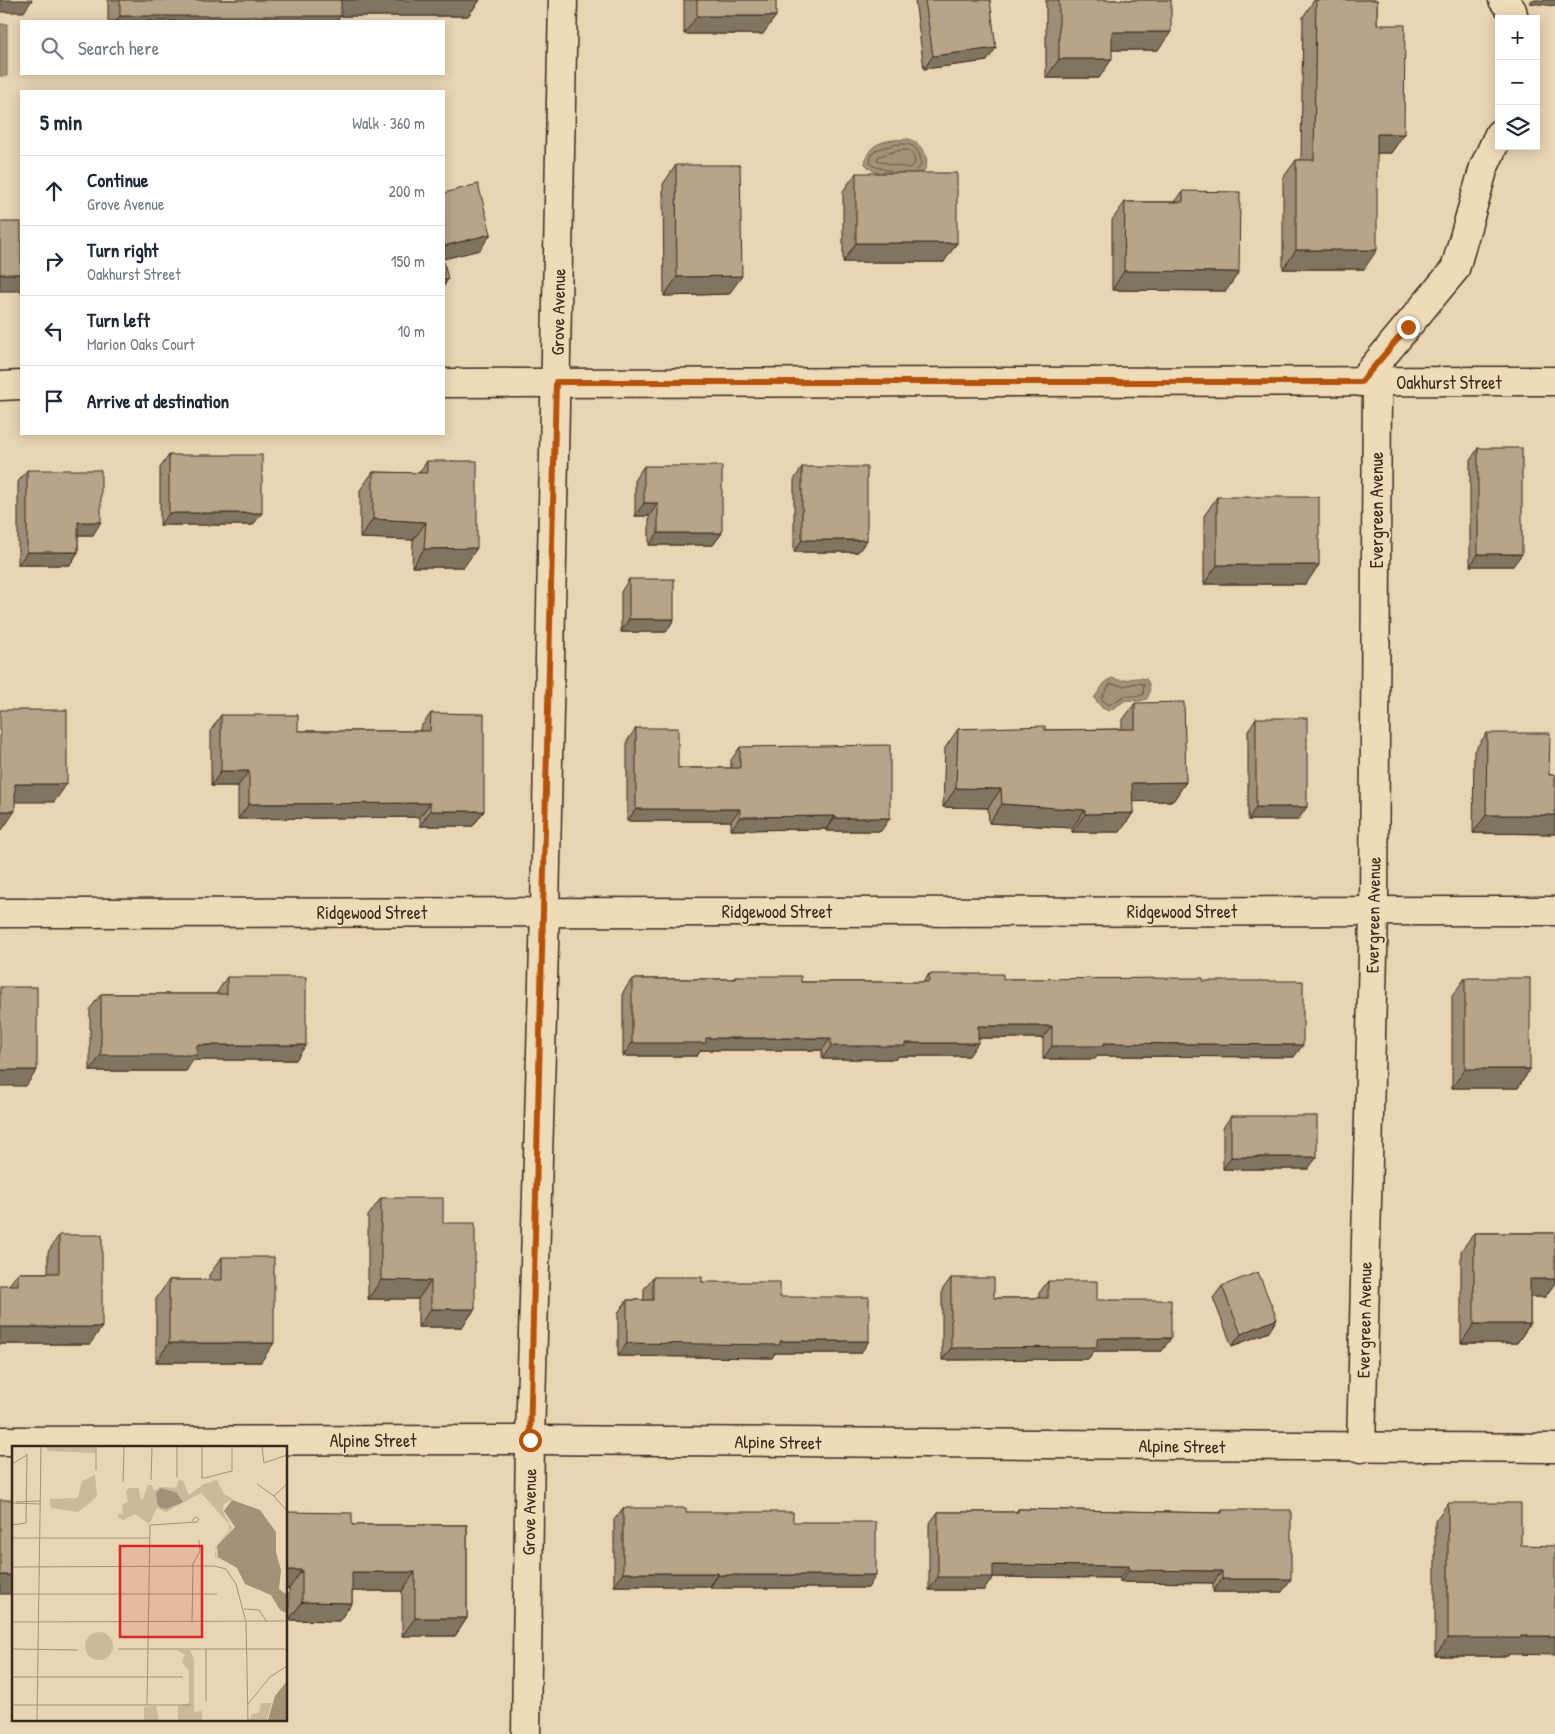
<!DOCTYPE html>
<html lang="en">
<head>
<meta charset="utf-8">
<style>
	body { margin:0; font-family:"Patrick Hand",sans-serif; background:#f6f6f7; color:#1f2937 }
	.controls { position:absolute; right:15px; top:15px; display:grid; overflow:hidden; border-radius:0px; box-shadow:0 2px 12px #0003 }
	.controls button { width:45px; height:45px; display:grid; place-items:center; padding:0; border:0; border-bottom:1px solid #e0e1e3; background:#fff; color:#1f2937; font:25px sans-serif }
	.stop { position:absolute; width:15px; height:15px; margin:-11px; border:4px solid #b45309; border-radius:50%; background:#fff }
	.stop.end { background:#b45309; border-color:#fff; box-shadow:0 1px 5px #0008 }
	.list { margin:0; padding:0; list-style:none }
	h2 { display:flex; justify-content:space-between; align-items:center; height:65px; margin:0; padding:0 20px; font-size:21px }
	h2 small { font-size:16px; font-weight:400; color:#747a83 }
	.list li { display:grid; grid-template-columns:32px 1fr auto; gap:15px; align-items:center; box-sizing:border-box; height:70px; padding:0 20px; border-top:1px solid #e0e1e3 }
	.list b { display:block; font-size:19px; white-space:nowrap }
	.list p { margin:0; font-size:16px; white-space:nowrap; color:#747a83 }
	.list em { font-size:16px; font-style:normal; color:#747a83 }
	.icon { flex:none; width:28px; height:28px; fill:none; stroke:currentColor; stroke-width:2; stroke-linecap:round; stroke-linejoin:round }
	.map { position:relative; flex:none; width:1555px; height:1734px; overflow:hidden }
	.search { position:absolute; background:#fff; box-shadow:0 2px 12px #0003; left:20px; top:20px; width:425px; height:55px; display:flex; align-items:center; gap:12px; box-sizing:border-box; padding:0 18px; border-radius:0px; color:#747a83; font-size:19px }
	.panel { position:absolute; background:#fff; box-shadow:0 2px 12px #0003; left:20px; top:90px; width:425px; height:345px; border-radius:0px }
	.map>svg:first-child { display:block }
	.water { fill:#a49177; stroke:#7a6853 }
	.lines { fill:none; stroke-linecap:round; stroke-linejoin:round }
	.shore { stroke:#655342; stroke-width:1 }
	.minor-casing { stroke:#3b2a1e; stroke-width:31 }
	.minor { stroke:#f0dbb9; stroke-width:28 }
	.wall { fill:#9e8e76; stroke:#3b2a1e }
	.shaded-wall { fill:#817460; stroke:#3b2a1e }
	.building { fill:#b8a589; stroke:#3b2a1e }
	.route { stroke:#b45309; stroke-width:6 }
	.labels { text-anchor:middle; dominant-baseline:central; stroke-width:4; stroke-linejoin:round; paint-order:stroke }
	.street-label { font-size:18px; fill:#3b2a1e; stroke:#f0dbb9 }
	.inset-road { fill:none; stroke:#a39077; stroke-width:1 }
	.view { fill:#d62828; fill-opacity:0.15; stroke:#d62828; stroke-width:2.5 }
	.inset-edge { fill:none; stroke:#3b2a1e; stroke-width:2.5 }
</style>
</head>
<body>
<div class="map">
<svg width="1555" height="1734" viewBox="0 0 1555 1734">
	<rect width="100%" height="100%" fill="#e9d4b3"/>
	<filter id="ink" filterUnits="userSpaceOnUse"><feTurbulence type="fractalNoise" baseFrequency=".02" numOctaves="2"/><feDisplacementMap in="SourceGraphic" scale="10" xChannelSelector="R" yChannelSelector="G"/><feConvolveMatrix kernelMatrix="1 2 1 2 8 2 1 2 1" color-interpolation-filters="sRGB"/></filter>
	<g filter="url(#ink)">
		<g class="water">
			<rect x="0" y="24" width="7" height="52"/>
			<path d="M909 139C921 143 933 160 923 172 920 175 916 177 913 180 897 177 876 177 865 164 868 140 889 140 909 139Z"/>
			<path d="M1112 678C1124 684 1133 675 1146 679 1151 684 1150 693 1147 699L1139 701 1126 700 1109 711 1102 708 1094 698 1106 681Z"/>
		</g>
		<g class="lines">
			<g class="shore">
				<path d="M908 150C913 153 916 159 914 165L910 168 892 165 877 160 879 156 896 151Z"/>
				<path d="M890 171 873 166 870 162C871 158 871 154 875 151 879 148 885 147 890 146 907 141 921 144 921 165L916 171"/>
				<path d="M1136 683 1144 684 1143 695 1139 696H1124L1109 705 1101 699 1110 684 1124 686Z"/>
			</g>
			<g class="minor-casing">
				<g id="minor">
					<path d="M1503 0 1512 10 1514 19"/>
					<path d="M1361 382 1455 269 1484 167 1499 134"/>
					<path d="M444 383 1555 381"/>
					<path d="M0 386 21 385"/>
					<path d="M0 913 1555 911"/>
					<path d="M0 1441 530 1440 1555 1448"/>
					<path d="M1361 1448 1374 911 1377 382"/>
					<path d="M526 1734 530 1440 545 911 563 0"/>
				</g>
			</g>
			<use href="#minor" class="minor"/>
		</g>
		<g class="wall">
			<path d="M108 0H480L468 16H340L337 21H108Z"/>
			<path d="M684 0H776L763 34H684Z"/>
			<path d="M915 0H990L987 61 924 69Z"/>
			<path d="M1046 0H1171L1158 50H1112L1099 78H1046Z"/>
			<path d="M1314 0H1377V25L1404 134 1391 153H1377L1364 269H1283V178L1296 160H1301L1303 17Z"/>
			<path d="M676 165 729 294 664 296 663 184Z"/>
			<path d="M856 173 944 262H843V191Z"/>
			<path d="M1183 191 1226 291 1112 290V220L1125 202H1175Z"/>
			<path d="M1478 448 1513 566H1470V461Z"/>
			<path d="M169 455 253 525H160V468Z"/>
			<path d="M427 461 464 567H412L413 540 360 538V490L373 472 419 473Z"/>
			<path d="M644 466 722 533 713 545H649V516H635V479Z"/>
			<path d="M802 467 867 540 858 552H794V480Z"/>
			<path d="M27 470 93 535H78V552L70 565H18V482Z"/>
			<path d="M1217 497 1306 584H1204V516Z"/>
			<path d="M629 579 674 619 666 632H621V592Z"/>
			<path d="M1135 703 1186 782 1173 801H1132L1133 813 1120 832H1072V828L989 823 988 808 943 807 945 748 958 729 1045 730 1122 729V721Z"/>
			<path d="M431 713 484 811 473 826H420V817L238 819V786H211V730L221 715 298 731H420V728Z"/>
			<path d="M1256 718 1298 820H1248V731Z"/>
			<path d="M636 728 678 768H731V760L740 747 881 831H826V829L731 830V821H627V741Z"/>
			<path d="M1487 733 1549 775H1555V834L1473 833 1474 751Z"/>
			<path d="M929 974 1003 979 1203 981 1294 1057 1097 1056 1095 1059H1043V1038H978L969 1056H898L896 1059H822V1050H701L697 1056H623V992L632 979H733L735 976 801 982H923Z"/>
			<path d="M227 977 296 1060H193L186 1071H90V1009L101 994H216Z"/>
			<path d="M1465 978 1530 1069 1518 1088H1452V996Z"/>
			<path d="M1231 1116 1308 1169H1223V1128Z"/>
			<path d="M381 1198 443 1223 475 1309 462 1327H418V1299H368V1216Z"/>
			<path d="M1474 1233H1555V1283L1545 1297H1530V1324L1517 1343H1461V1251Z"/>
			<path d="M59 1235 90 1344H0L9 1285 18 1273H48V1252Z"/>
			<path d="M222 1257 261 1362H156V1299L169 1280H209V1275Z"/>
			<path d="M653 1277 702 1282 780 1297 861 1353H775L772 1358 618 1356V1313L627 1300H644V1289Z"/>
			<path d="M951 1278 994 1298H1039V1293L1048 1281 1097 1300 1162 1351H1094L1088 1359 942 1360V1290Z"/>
			<path d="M1222 1286 1269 1332 1232 1346 1213 1298Z"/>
			<path d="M1448 1503 1509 1654 1508 1656H1435V1521Z"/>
			<path d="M623 1508 686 1512 793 1522 868 1588H710V1586H614V1520Z"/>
			<path d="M1018 1509 1220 1513 1222 1510 1282 1592H1213V1583L1120 1582V1578L993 1577 984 1590H929V1524L938 1512H1016Z"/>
			<path d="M286 1512 352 1525H467V1618L455 1636H402V1591H352V1603L339 1621 289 1620V1589L286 1588Z"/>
		</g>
		<g class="shaded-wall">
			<path d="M0 0H32L24 12H0Z"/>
			<path d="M340 0H480L468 16H340L337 21H116L120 16Z"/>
			<path d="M1531 0H1555V6L1529 3Z"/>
			<path d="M697 16H776L763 34H684Z"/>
			<path d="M1112 32H1171L1158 50H1099Z"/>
			<path d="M996 48 987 61 924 69 933 56Z"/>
			<path d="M1059 59H1112L1099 78H1046Z"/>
			<path d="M1377 134H1404L1391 153H1364Z"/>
			<path d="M491 234 480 250 444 259V246Z"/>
			<path d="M856 243H957L944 262H843Z"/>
			<path d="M1296 250H1377L1364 269H1283Z"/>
			<path d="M1124 271 1239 272 1226 291 1112 290Z"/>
			<rect x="0" y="274" width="21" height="17"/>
			<path d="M742 276 729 294 664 296 677 277Z"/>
			<path d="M448 279 444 286V280Z"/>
			<path d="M644 503H658L649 516H635Z"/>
			<path d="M169 513H262L253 525H160Z"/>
			<path d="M373 519 426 522 413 540 360 538Z"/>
			<path d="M78 522H101L93 535H70Z"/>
			<path d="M658 533H722L713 545H649Z"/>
			<path d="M802 540H867L858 552H794Z"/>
			<path d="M477 548 464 567H412L424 549Z"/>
			<path d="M27 552H78L70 565H18Z"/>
			<path d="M1478 554H1522L1513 566H1470Z"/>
			<path d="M1217 565H1319L1306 584H1204Z"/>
			<path d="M629 619H674L666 632H621Z"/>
			<path d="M221 771H249L238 786H211Z"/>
			<path d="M1186 782 1173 801 1119 802 1132 783Z"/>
			<path d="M15 784H67L54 802H2Z"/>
			<path d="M956 788 1001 789 988 808 943 807Z"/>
			<path d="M430 803 420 817 238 819 249 804Z"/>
			<path d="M1002 804 1085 810 1072 828 989 823Z"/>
			<path d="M1256 807H1307L1298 820H1248Z"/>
			<path d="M636 809H740L731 821H627Z"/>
			<path d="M0 811H15L2 830H0Z"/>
			<path d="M430 811H484L473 826H420Z"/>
			<path d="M1133 813 1120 832H1072L1085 814Z"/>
			<path d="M1486 815H1555V834L1473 833Z"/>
			<path d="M835 816 826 829 731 830 740 817Z"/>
			<path d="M835 818H890L881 831H826Z"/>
			<path d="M978 1026H1052L1043 1038H969Z"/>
			<path d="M706 1038H831L822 1050H701L697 1056H623L632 1043Z"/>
			<path d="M905 1043H978L969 1056H898L896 1059H822L831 1046Z"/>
			<path d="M1104 1043 1303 1045 1294 1057 1097 1056 1095 1059H1043L1052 1046Z"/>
			<path d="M197 1045H306L296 1060H193L186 1071H90L101 1055Z"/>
			<path d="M1465 1069H1530L1518 1088H1452Z"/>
			<path d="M0 1070H37L26 1086H0Z"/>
			<path d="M1231 1157H1317L1308 1169H1223Z"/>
			<path d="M1530 1279H1555V1283L1545 1297H1517Z"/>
			<path d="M381 1280 431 1281 418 1299H368Z"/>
			<path d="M431 1309H475L462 1327H418Z"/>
			<path d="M1277 1319 1269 1332 1232 1346 1241 1334Z"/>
			<path d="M1474 1324H1530L1517 1343H1461Z"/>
			<path d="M0 1327H102L90 1344H0Z"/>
			<path d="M1097 1338H1171L1162 1351H1094L1088 1359 942 1360 951 1348Z"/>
			<path d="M780 1341H869L861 1353H775L772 1358 618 1356 627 1343Z"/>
			<path d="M169 1343H274L261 1362H156Z"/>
			<path d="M993 1565 1129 1566 1120 1578 993 1577 984 1590H929L938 1577Z"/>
			<path d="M286 1570H302L289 1589 286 1588Z"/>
			<path d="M1129 1570 1222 1571 1213 1583 1120 1582Z"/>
			<path d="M352 1572H415L402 1591H339Z"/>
			<path d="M623 1573H718L710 1586H614Z"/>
			<rect x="0" y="1575" width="14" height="19"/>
			<path d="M718 1575H876L868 1588H710Z"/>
			<path d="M1222 1579H1291L1282 1592H1213Z"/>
			<path d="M302 1602 352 1603 339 1621 289 1620Z"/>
			<path d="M415 1618H467L455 1636H402Z"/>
			<path d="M1521 1636H1555V1655L1509 1654 1508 1656H1435L1448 1638Z"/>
		</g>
		<g class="building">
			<rect x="120" y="0" width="221" height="16"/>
			<rect x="697" y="0" width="79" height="16"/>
			<path d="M925 0H990L996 48 933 56Z"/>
			<path d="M1059 0H1171V32H1112V59H1059Z"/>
			<path d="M1316 0H1377V25H1405L1404 134H1377V250H1296V160H1314Z"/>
			<path d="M676 165H740L742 276 677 277Z"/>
			<rect x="856" y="173" width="101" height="70"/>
			<path d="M478 184 491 234 444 246V193Z"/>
			<path d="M1183 191 1240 192 1239 272 1124 271 1125 202H1183Z"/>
			<rect x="0" y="222" width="21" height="52"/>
			<path d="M444 262 448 279 444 280Z"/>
			<rect x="1478" y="448" width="44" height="106"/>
			<rect x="169" y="455" width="93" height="58"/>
			<path d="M427 461H477V548L424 549 426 522 373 519V472L427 473Z"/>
			<path d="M644 466H722V533H658V503H644Z"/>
			<rect x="802" y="467" width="65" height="73"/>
			<path d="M27 470H101V522H78V552H27Z"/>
			<rect x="1217" y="497" width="102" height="68"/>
			<rect x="629" y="579" width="45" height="40"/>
			<path d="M1184 702 1186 782 1132 783 1133 813 1085 814V810L1002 804 1001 789 956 788 958 729 1045 726V730L1135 729V703Z"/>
			<path d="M0 710H67V784H15V811H0Z"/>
			<path d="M431 713 484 714V811H430V803L249 804V771H221V715H298V731H430Z"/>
			<rect x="1256" y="718" width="51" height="89"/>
			<path d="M636 728H678V768H740V747L890 745V818H835V816L740 817V809H636Z"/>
			<path d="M1487 733H1550L1549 775H1555V815H1486Z"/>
			<path d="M929 974H1003V979L1203 978V981H1303V1045L1104 1043V1046H1052V1026H978V1043H905V1046H831V1038H706V1043H632V979H735V976H801V982H929Z"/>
			<path d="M227 977H306V1045H197V1055H101V994H227Z"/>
			<rect x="1465" y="978" width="65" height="91"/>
			<rect x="0" y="987" width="37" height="83"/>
			<rect x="1231" y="1116" width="86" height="41"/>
			<path d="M381 1198H443V1223H475V1309H431V1281L381 1280Z"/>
			<path d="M1474 1233H1555V1279H1530V1324H1474Z"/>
			<path d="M59 1235H102V1327H0V1285H18V1273H59Z"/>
			<path d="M222 1257H274V1343H169V1280H222Z"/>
			<path d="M1258 1272 1277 1319 1241 1334 1222 1286Z"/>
			<path d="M653 1277H702V1282H780V1297H869V1341H780V1345L627 1343V1300H653Z"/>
			<path d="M951 1278H994V1298H1048V1281H1097V1300H1171V1338H1097V1347L951 1348Z"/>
			<rect x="0" y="1500" width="14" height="75"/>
			<path d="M1448 1503H1521V1545L1555 1546V1636H1521V1638H1448Z"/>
			<path d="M623 1508H686V1512H793V1522H876V1575H718V1573H623Z"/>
			<path d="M1018 1509 1222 1513V1510H1291V1579H1222V1571L1129 1570V1566L993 1565V1577H938V1512H1018Z"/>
			<path d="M286 1512 352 1513V1525H467V1618H415V1572H352V1603L302 1602V1570H286Z"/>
		</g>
	</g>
	<g class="lines" filter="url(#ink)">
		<path class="route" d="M530 1440 556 382H1361L1408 327"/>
	</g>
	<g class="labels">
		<g class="street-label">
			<text transform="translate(558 312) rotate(-89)">Grove Avenue</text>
			<text x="1449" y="382">Oakhurst Street</text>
			<text transform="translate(1376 510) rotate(-90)">Evergreen Avenue</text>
			<text x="777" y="911">Ridgewood Street</text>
			<text x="1182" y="911">Ridgewood Street</text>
			<text x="372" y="912">Ridgewood Street</text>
			<text transform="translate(1373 915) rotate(-89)">Evergreen Avenue</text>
			<text transform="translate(1364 1320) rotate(-89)">Evergreen Avenue</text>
			<text x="373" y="1440">Alpine Street</text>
			<text transform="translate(778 1442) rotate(1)">Alpine Street</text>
			<text transform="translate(1182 1446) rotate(1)">Alpine Street</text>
			<text transform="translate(529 1512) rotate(-89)">Grove Avenue</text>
		</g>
	</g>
	<g transform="translate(12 1446)">
		<rect width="275" height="275" fill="#e9d4b3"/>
		<path d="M34 1H83V7L36 5ZM83 29 85 50 80 55 66 66 39 62 38 53 66 52 70 35ZM167 34 171 35 177 49 192 38 205 34 212 48 221 53 212 58 211 65 220 82 203 104 205 111 214 116 203 111V102L217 84V78L189 47 154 66 145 62 137 78 123 68 111 74 106 71 107 67 112 69 110 64 111 58 116 56 114 46 117 42H127L128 52 131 53 136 39H140L142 45 148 41 164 42ZM151 42 169 53 164 60 155 63 145 59 144 47ZM73 200a14 14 0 1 1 28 0a14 14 0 1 1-28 0ZM165 204H178L182 213V266L190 265V274H166V260L177 257V225L170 216 173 209ZM249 257H260L255 274H237L240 268 247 267ZM144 260 147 274H132V261Z" fill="#ccb89a" fill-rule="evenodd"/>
		<path d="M149 42 165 47 171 56 155 63 149 62 145 58 144 47ZM220 54 248 64 264 86V106L269 124 267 143 275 149 274 167 268 164 259 149 233 138 225 122 206 111 205 100 223 81 212 65ZM275 235V274H256L263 250Z" fill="#a49177"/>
		<path class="inset-road" d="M190 1V32H193L220 25V1M250 1 252 17 275 9M0 18 15 9M84 24V1M165 31V1M139 34 140 1M111 36 112 1M245 38 262 50 275 65M262 50 275 38M4 56 28 55M0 57 28 58M0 79 14 77 15 8M0 92H138M180 120 188 105 187 94M0 121 202 120 214 123 224 138 234 176 236 274M0 148H205M232 163 247 164 255 176M0 176 275 175M180 176 181 120M0 203 66 204M106 203H275M0 231H171M194 256V203M236 258 258 231 275 220M0 259H179M135 259 138 79 185 76 187 73 183 71 180 75M25 274 29 1"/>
		<path class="view" d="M108 100H190V191H108Z"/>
		<rect width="275" height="275" class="inset-edge"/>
	</g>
</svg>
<div class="controls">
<button>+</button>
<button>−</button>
<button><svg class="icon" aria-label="layers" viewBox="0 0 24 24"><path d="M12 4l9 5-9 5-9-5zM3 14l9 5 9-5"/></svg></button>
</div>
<div class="stop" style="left:530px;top:1440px"></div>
<div class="stop end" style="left:1408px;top:327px"></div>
<div class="search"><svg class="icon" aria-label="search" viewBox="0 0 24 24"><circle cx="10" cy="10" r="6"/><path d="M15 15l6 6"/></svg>Search here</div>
<section class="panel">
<h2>5 min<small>Walk · 360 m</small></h2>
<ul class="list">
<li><svg class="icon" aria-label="ahead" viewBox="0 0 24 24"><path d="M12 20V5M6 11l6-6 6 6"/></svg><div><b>Continue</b><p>Grove Avenue</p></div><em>200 m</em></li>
<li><svg class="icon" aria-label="right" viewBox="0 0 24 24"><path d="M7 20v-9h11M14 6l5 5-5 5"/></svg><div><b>Turn right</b><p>Oakhurst Street</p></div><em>150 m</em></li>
<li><svg class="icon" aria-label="left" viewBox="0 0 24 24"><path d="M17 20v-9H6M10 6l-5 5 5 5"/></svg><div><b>Turn left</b><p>Marion Oaks Court</p></div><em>10 m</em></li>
<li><svg class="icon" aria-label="arrive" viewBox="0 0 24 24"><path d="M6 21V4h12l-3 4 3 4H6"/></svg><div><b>Arrive at destination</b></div></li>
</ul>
</section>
</div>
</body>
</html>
